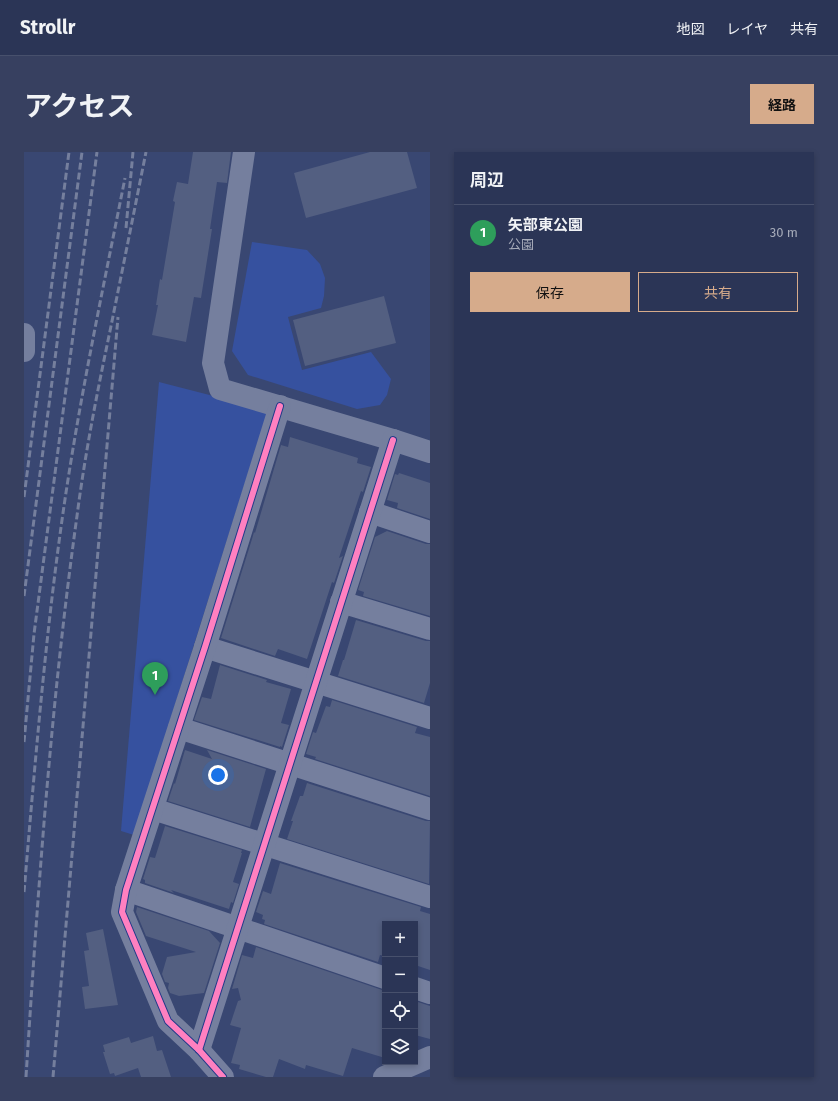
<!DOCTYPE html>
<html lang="ja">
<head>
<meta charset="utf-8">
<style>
	body { margin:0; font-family:"Fira Sans","Noto Sans JP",sans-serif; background:#374060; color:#f1f3f6 }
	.controls { position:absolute; right:12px; bottom:12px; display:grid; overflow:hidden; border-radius:0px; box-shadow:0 2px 6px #0003 }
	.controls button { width:36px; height:36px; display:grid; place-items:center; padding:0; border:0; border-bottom:1px solid #47506c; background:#2b3556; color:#f1f3f6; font:20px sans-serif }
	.you { position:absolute; left:194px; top:623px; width:14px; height:14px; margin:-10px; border:3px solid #fff; border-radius:50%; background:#1a73e8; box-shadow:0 0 0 6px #1a73e833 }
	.badge { display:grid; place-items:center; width:26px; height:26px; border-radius:50%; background:#d6ab8b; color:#fff; font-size:13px; font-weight:700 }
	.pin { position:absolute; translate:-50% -33px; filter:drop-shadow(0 1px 2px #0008) }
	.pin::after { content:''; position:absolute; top:21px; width:14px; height:12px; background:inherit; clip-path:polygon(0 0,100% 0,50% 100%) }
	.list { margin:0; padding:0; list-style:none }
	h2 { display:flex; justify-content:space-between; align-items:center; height:52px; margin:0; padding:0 16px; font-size:17px }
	h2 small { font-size:13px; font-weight:400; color:#a6abb9 }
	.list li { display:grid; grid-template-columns:26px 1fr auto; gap:12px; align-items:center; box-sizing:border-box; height:56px; padding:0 16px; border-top:1px solid #47506c }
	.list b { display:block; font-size:15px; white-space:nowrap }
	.list p { margin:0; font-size:13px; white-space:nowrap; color:#a6abb9 }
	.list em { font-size:13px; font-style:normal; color:#a6abb9 }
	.actions { display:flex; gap:8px; padding:12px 16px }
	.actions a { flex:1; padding:9px 0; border:1px solid #d6ab8b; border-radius:0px; text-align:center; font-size:14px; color:#d6ab8b }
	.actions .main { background:#d6ab8b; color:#111 }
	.icon { flex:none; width:22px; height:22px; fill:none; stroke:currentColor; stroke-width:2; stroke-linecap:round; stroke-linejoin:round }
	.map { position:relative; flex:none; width:406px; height:925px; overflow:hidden; border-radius:0px }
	header { display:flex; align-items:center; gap:24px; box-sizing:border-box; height:56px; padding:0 20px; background:#2b3556; border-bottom:1px solid #47506c }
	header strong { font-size:19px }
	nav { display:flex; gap:22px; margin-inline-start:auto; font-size:14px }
	.intro { display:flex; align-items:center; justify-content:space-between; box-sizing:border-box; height:96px; padding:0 24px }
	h1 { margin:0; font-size:28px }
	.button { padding:10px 18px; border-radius:0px; background:#d6ab8b; color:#111; font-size:14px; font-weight:700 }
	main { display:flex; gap:24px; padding:0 24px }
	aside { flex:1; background:#2b3556; border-radius:0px; box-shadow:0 2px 6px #0003 }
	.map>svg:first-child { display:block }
	.green { fill:#36519f }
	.building { fill:#535f81 }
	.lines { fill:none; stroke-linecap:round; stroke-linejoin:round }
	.minor { stroke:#757f9e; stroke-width:22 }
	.tertiary { stroke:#757f9e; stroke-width:22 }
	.rail { stroke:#757f9d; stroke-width:3; stroke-dasharray:7 3; stroke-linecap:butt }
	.cycleway-casing { stroke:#223a89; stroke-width:8 }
	.cycleway { stroke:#ff80c0; stroke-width:6 }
</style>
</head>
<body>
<header>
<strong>Strollr</strong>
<nav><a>地図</a><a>レイヤ</a><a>共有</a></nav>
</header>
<div class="intro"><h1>アクセス</h1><a class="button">経路</a></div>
<main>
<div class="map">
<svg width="406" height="925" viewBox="0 0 406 925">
	<rect width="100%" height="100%" fill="#394772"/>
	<g class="green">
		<path d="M228 90 283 98 296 112 301 126 300 144 297 156 264 165 278 218 347 200 367 227 363 243 356 253 333 257 224 223 208 199Z"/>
		<path d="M135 230 244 258 110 683 97 679Z"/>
	</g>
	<g class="building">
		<path d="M169 0H207L203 31 193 30 186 77H188L177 146 170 145 162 190 128 183 134 153H132L136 127 138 128 151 50 149 49 153 30 164 32Z"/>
		<path d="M346 0H383L393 36 282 66 270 21Z"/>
		<path d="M360 144 372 191 281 214 269 168Z"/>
		<path d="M266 285 334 306 333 311 347 315 339 340 337 339 315 406 319 404 310 431 308 430 283 507 254 497 251 504 197 486 228 387 230 380 231 381 257 293 264 295Z"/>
		<path d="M375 321 406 331V367L373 356 374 351 363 348 371 322 374 323Z"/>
		<path d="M363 379 402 392H406V464L339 444 340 440 334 438 351 385Z"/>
		<path d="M332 468 402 489H406V531L400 551 314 524 319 508H320Z"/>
		<path d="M196 513 243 528 242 530 267 537 257 571 265 573 258 595 256 594V595L170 568 178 545 187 547Z"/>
		<path d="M308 548 393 575 391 581 406 585V644L291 607 292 605 282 602 289 580 292 581 302 554 306 555Z"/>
		<path d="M161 598 188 607 183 598 242 617 226 675 144 649 150 631 151 632Z"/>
		<path d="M283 631 402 669H406L405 732 263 687 269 669H267L276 644H279Z"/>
		<path d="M141 674 218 698 217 701H218L209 730 215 732 209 751 207 750 205 757 147 738 150 741 121 731V728L119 727 126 705 131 706Z"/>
		<path d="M256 711 397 755 396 759 406 762V818L391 813V772H361V804L356 803 354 810 240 772 241 768 238 767 239 763 232 760 239 739 247 742Z"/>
		<path d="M113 755 185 779 196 791 180 841 155 844 146 841 144 836 145 831 141 830 138 822 143 805 172 800 122 784 112 760Z"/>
		<path d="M79 777 94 853 61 857 58 835 65 834 60 799 65 798 62 781Z"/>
		<path d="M232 795 361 839V906L328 896 319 924 282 913 281 917 255 907 249 925H242L215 917 216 913 207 911 217 876 206 873 214 849 217 848 214 836 208 837 218 803 229 806Z"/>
		<path d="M391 849 406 854V887L391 883Z"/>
		<path d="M129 884 133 899 138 898 147 925H117L114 916 91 924 90 921 86 922 79 900H81L79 893 105 885 107 891Z"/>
	</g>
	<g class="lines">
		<g class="minor">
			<path d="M346 360 406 380"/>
			<path d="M317 450 406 477"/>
			<path d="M181 495 406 566"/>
			<path d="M155 576 406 657"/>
			<path d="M129 657 406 745"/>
			<path d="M102 738 361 826"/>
			<path d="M391 836 406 841"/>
			<path d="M175 898 369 288 196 237 189 211 220 0"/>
			<path d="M199 925 175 898 144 869 98 760 102 738 181 495 256 254"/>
			<path d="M360 925 406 905"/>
		</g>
		<g class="tertiary">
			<path d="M0 182V199"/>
			<path d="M369 288 406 300"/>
		</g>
		<g class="rail">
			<path d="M102 76 109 0"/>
			<path d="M0 345 45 0"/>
			<path d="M0 444 58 0"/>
			<path d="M0 590 10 482 73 0"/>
			<path d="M0 740C11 613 21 487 39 361 55 249 79 137 101 26"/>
			<path d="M2 925C14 738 27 550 53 364 61 302 73 241 86 179 98 120 110 60 122 0"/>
			<path d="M29 925 94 165"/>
		</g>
		<g class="cycleway-casing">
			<g id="cycleway">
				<path d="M175 898 369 288"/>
				<path d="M199 925 175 898 144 869 98 760 102 738 181 495 256 254"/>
			</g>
		</g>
		<use href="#cycleway" class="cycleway"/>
	</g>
</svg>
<div class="controls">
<button>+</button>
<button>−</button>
<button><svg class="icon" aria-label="locate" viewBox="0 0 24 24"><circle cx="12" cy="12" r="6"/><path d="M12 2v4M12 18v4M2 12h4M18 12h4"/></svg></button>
<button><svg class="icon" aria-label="layers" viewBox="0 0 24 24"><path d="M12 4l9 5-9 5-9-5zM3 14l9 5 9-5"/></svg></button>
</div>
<div class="you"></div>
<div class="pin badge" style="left:131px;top:543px;background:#2e9e5b">1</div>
</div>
<aside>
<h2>周辺<small></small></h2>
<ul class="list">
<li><span class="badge" style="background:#2e9e5b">1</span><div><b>矢部東公園</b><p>公園</p></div><em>30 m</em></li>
</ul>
<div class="actions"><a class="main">保存</a><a>共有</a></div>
</aside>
</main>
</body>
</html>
